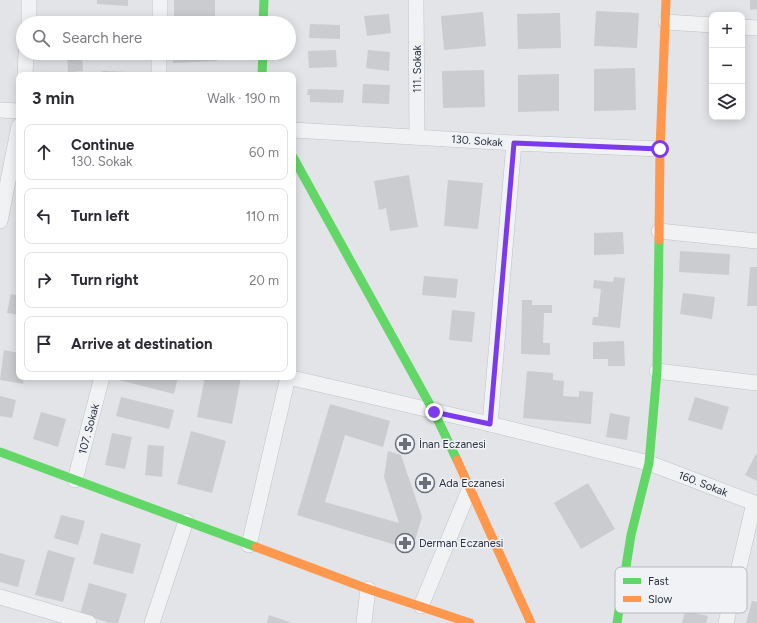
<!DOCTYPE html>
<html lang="en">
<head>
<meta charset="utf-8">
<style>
	body { margin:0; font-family:Figtree,sans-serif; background:#f2f2f3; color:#2b2b33 }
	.controls { position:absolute; right:12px; top:12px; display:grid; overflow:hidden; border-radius:8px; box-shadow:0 2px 10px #0003 }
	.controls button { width:36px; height:36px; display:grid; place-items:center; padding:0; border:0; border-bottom:1px solid #e1e1e2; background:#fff; color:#2b2b33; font:20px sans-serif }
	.stop { position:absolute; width:12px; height:12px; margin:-9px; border:3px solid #7c3aed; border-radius:50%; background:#fff }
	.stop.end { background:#7c3aed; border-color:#fff; box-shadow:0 1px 4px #0008 }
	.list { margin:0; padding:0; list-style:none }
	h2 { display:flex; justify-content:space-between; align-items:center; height:52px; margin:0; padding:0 16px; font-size:17px }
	h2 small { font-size:13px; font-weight:400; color:#7c7c81 }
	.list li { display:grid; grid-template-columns:26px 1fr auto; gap:12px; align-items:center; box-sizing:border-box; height:56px; margin:0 8px 8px; padding:0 8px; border:1px solid #e1e1e2; border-radius:8px }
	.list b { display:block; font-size:15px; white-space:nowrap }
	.list p { margin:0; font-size:13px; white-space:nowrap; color:#7c7c81 }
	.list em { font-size:13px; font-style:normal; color:#7c7c81 }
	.icon { flex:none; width:22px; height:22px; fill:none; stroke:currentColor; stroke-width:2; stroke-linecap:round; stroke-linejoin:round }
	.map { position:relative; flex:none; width:757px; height:623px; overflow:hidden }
	.search { position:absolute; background:#fff; box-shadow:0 2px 10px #0003; left:16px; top:16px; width:280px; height:44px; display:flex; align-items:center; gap:10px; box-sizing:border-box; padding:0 14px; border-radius:22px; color:#7c7c81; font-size:15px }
	.panel { position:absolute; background:#fff; box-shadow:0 2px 10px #0003; left:16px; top:72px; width:280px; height:308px; border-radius:8px }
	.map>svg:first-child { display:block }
	.building { fill:#cacccf }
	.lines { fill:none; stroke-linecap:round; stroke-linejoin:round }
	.street-casing { stroke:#c0c2c5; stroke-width:16 }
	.street { stroke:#f1f2f4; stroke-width:15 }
	.fast { stroke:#63d668; stroke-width:9 }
	.slow { stroke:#ff974d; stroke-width:9 }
	.route { stroke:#7c3aed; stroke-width:5 }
	.labels { text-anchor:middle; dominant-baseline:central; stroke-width:3; stroke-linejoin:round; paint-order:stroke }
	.street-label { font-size:11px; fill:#2a303f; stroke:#f0f2f6 }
	.poi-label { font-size:11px; fill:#2a303f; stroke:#f0f2f6; text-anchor:start }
	.key { fill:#f0f2f6; stroke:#b5b8bf; stroke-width:1 }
	.key-label { font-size:11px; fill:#2a303f }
</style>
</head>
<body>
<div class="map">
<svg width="757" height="623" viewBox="0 0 757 623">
	<rect width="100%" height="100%" fill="#e2e4e7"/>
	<g class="building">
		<path d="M97 0H128V6L97 4Z"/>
		<path d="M174 0H215V21L174 22Z"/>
		<path d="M750 0H757V9L750 10Z"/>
		<path d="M596 11 639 13 637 48 594 46Z"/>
		<path d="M483 12 486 46 444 50 441 16Z"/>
		<path d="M560 13 561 48 518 49 517 14Z"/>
		<path d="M389 14 391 33 367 36 364 16Z"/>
		<path d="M310 24 340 25V39L309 38Z"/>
		<path d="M336 50 337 67 309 68 308 51Z"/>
		<path d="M368 50 390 52 389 71 366 68Z"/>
		<path d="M67 53H82L83 71 68 72Z"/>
		<path d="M172 53H216L217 61 173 63Z"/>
		<path d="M635 68 636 110 594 111V69Z"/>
		<path d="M484 70 485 107 443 108 442 71Z"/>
		<path d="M102 71 128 72V75H102Z"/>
		<path d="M559 74V111L518 112V75Z"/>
		<path d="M363 84 390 85 389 104 362 103Z"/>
		<path d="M308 89 344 90 343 103 310 102V95H307Z"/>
		<path d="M409 175 418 227 390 231 386 208 379 210 374 181Z"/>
		<path d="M448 180 483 183 478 229 444 226Z"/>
		<path d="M623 232 624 254 594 255V233Z"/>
		<path d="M680 251 730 254 729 275 679 272Z"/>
		<path d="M750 267H757V306H747Z"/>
		<path d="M424 276 458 279 456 298 422 295Z"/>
		<path d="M614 277 625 278 620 328 592 325 593 317H598L601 289 593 288 594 280 613 282Z"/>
		<path d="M683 293 715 297 712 319 680 314Z"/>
		<path d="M11 294 19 296V315L7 313Z"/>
		<path d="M522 300H532V305H552V313H544L543 343H550V355L521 354Z"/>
		<path d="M452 310 475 312 472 342 449 340Z"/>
		<path d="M624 341 625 366H608V359H593V342Z"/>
		<path d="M4 350 19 353V377H24L23 384 0 380Z"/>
		<path d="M527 371 553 373V380L564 381 563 396 579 397V391L593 392 591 424 523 418Z"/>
		<path d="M119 377H178L174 394 119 380Z"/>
		<path d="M205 377H241L232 424 197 417Z"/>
		<path d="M0 396 16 400 12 418 0 416Z"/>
		<path d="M121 397 174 410 169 429 116 416Z"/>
		<path d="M695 397 729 407 722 430 688 420Z"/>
		<path d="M330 404 390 421 383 447 345 435 325 502 399 523 384 477 388 451 401 455 422 517 412 550 297 515Z"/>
		<path d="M41 412 66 419 58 447 33 439Z"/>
		<path d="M610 413 630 417 627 440 606 437Z"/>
		<path d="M191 431 226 441 212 493 177 484Z"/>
		<path d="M112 433 132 437 125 469 105 465Z"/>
		<path d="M148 445 164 446 162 477 145 475Z"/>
		<path d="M756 454 757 455V481L745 475Z"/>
		<path d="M588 483 615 529 581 549 554 503Z"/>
		<path d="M61 515 85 521 78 545 54 538Z"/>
		<path d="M101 533 141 544 133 574 93 564Z"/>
		<path d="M48 550 75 558 63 602 35 595Z"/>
		<path d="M0 553 25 560 18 587 0 582Z"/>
		<path d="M89 583 127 594 118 623H110L80 614Z"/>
		<path d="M752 601 757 602V623H746Z"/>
		<path d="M685 611 708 616 706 623H682Z"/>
		<path d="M269 615 292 623H267Z"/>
	</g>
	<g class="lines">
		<g class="street-casing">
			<g id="street">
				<path d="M416 0 417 137"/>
				<path d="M666 22 712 25"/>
				<path d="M29 23V0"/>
				<path d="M160 23V0"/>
				<path d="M742 27 757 28"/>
				<path d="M25 75 26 53"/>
				<path d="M159 75V53"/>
				<path d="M0 110 19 111"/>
				<path d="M293 130 514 143 660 149"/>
				<path d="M0 221 19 126"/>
				<path d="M659 231 757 241"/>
				<path d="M657 371 757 383"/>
				<path d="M288 377 490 424 649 463 757 504"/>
				<path d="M490 424 514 143"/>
				<path d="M75 480 102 377"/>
				<path d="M249 545 288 377"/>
				<path d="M0 597 89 623"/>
				<path d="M421 606 470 488"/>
				<path d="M152 623 186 521"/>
				<path d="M364 623 368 589"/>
				<path d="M726 623 754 503"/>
			</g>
		</g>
		<use href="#street" class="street"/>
		<g class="fast">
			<path d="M263 23 264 0"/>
			<path d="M262 75 263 53"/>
			<path d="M293 157 434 412 457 460"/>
			<path d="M0 452 256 547"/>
			<path d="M617 623 631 535 649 463 657 371 659 240"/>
		</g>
		<g class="slow">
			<path d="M659 240 660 149 666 0"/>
			<path d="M457 460 531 623"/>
			<path d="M256 547 368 589 470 623"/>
		</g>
	</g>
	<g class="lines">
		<path class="route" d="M434 412 490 424 514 143 660 149"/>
	</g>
	<defs>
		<g id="pharmacy-ring" transform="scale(1)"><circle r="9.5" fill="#f0f2f6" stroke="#6a6f7a" stroke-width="1.5"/><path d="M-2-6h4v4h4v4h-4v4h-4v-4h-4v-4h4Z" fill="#6a6f7a"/></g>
	</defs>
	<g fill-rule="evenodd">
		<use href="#pharmacy-ring" x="405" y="444"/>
		<use href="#pharmacy-ring" x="425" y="483"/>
		<use href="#pharmacy-ring" x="405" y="543"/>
	</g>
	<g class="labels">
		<g class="street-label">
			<text transform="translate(417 69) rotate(-90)">111. Sokak</text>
			<text transform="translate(477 141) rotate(4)">130. Sokak</text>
			<text transform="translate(89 429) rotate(-75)">107. Sokak</text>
			<text transform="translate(703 484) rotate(21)">160. Sokak</text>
		</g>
		<g class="poi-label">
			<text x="419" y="444">İnan Eczanesi</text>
			<text x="439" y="483">Ada Eczanesi</text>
			<text x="419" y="543">Derman Eczanesi</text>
		</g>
	</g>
	<rect x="615" y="567" width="132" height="46" rx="6" class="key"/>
	<rect x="623" y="578" width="18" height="6" fill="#63d668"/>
	<rect x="623" y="596" width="18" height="6" fill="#ff974d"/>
	<g class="key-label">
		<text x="648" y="585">Fast</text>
		<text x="648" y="603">Slow</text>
	</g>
</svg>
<div class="controls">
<button>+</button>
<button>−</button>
<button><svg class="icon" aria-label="layers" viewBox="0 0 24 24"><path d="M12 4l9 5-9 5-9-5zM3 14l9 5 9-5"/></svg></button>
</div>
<div class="stop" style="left:660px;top:149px"></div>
<div class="stop end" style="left:434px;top:412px"></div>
<div class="search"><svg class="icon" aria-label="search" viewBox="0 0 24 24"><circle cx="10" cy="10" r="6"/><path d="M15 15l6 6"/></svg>Search here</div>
<section class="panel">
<h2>3 min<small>Walk · 190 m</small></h2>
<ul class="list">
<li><svg class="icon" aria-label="ahead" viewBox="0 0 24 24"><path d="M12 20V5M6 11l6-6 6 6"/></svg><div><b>Continue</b><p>130. Sokak</p></div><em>60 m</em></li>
<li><svg class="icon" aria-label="left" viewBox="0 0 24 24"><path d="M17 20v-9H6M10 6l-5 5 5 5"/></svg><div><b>Turn left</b></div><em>110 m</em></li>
<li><svg class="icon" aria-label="right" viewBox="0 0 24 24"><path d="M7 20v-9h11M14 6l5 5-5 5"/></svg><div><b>Turn right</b></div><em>20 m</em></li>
<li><svg class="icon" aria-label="arrive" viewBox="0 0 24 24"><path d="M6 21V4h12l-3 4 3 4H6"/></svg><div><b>Arrive at destination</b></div></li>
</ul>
</section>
</div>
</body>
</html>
